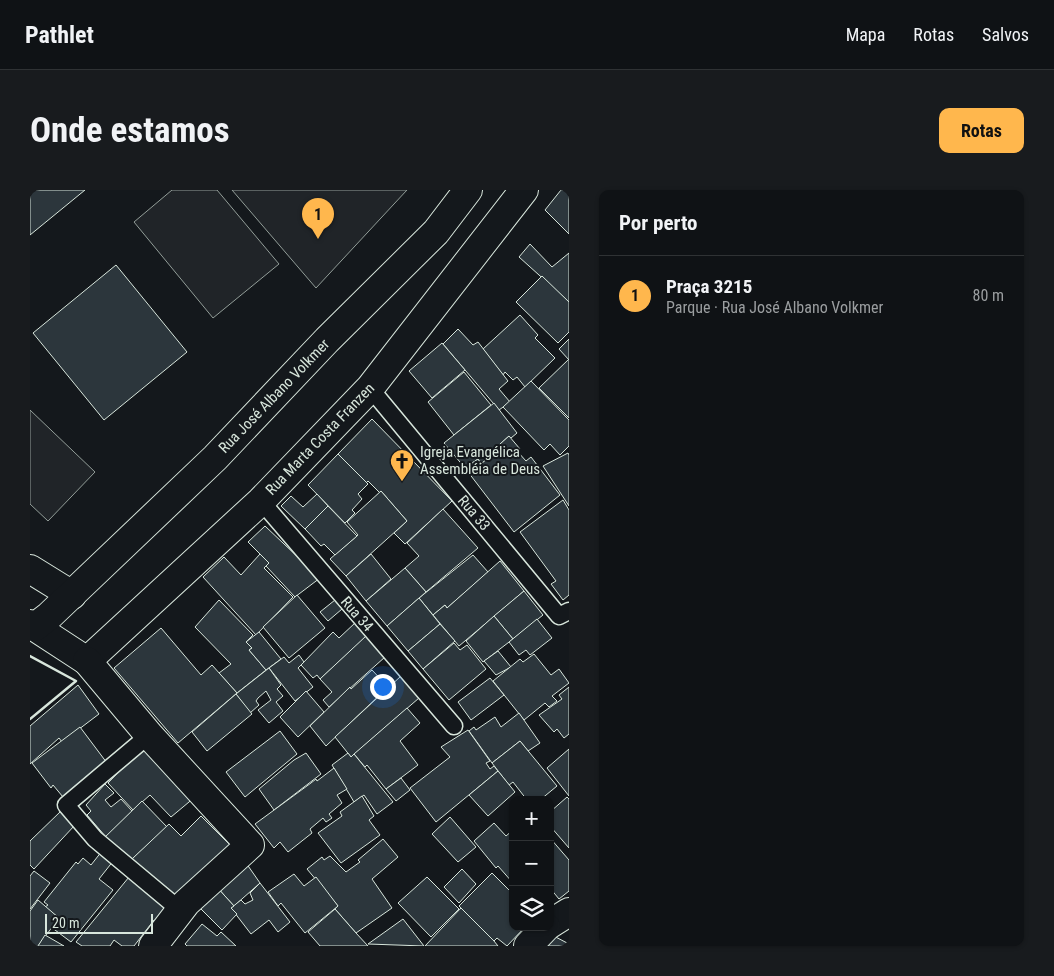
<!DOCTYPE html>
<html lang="pt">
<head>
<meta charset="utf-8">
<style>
	body { margin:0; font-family:"Roboto Condensed",sans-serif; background:#181b1e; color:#f1f3f6 }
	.controls { position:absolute; right:15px; bottom:15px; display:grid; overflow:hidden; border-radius:10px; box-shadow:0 1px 4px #0004 }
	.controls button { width:45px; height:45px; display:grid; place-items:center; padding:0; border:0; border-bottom:1px solid #2f3234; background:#0f1215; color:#f1f3f6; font:25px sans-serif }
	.scale { position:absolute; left:15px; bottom:12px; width:108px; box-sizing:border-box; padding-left:5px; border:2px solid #d8e6dc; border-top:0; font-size:14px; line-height:18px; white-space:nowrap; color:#d8e6dc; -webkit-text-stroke:4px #14181c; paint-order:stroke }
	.you { position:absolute; left:352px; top:496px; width:18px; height:18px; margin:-12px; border:4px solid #fff; border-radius:50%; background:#1a73e8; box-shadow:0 0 0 8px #1a73e833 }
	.badge { display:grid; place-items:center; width:32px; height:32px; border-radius:50%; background:#ffb74d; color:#111; font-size:16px; font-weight:700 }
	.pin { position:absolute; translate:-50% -41px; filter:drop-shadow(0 1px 2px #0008) }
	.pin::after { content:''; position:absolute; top:26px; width:18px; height:15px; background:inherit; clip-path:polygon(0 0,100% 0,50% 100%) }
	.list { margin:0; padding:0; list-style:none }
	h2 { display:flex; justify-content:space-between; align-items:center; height:65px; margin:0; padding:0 20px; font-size:21px }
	h2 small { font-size:16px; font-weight:400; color:#9b9ea0 }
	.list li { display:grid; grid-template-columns:32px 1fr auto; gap:15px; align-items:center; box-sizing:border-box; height:80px; padding:0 20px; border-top:1px solid #2f3234 }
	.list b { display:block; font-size:19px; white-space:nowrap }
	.list p { margin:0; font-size:16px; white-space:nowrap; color:#9b9ea0 }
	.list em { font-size:16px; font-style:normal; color:#9b9ea0 }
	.icon { flex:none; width:28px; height:28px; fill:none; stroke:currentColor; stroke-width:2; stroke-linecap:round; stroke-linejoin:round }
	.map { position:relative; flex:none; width:539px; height:756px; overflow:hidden; border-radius:10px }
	header { display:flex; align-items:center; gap:30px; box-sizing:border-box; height:70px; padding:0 25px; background:#0f1215; border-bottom:1px solid #2f3234 }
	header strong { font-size:24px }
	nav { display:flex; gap:28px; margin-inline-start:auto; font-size:18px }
	.intro { display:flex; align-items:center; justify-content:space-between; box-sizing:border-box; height:120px; padding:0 30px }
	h1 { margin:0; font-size:35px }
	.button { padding:12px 22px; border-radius:10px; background:#ffb74d; color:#111; font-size:18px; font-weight:700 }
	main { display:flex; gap:30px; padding:0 30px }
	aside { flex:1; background:#0f1215; border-radius:10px; box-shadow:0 1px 4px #0004 }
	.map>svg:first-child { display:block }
	.green { fill:#202428; stroke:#939e99 }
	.building { fill:#2c363c; stroke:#d8e6dc }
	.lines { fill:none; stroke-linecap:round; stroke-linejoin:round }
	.service-casing { stroke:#d8e6dc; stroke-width:19 }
	.minor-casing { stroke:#d8e6dc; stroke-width:30 }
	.tertiary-casing { stroke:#d8e6dc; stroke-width:30 }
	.service { stroke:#14181c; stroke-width:16 }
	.minor { stroke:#14181c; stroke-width:28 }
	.tertiary { stroke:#14181c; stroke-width:28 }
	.wall { stroke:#d8e6dc; stroke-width:2.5 }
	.labels { text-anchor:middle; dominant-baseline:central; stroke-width:4; stroke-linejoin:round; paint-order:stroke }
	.street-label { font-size:15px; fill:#d8e6dc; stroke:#14181c }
	.poi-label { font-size:15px; fill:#d8e6dc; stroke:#14181c; text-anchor:start }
</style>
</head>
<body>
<header>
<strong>Pathlet</strong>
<nav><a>Mapa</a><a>Rotas</a><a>Salvos</a></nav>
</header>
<div class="intro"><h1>Onde estamos</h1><a class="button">Rotas</a></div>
<main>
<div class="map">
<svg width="539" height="756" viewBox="0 0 539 756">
	<rect width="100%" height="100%" fill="#14181c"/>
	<g class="green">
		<path d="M142 0H187L249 74 183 128 104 32Z"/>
		<path d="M202 0H377L286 98Z"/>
		<path d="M0 220 65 282 18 331 0 314Z"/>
	</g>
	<g class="building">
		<path d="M0 0H55L0 45Z"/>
		<path d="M531 0H539V44L515 20Z"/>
		<path d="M500 54 522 77 539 63V112L489 67Z"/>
		<path d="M86 75 157 162 74 230 3 143Z"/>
		<path d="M512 86 539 112V142L528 153 486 112Z"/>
		<path d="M490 125 508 145 505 148 525 168 495 197 487 187 483 190 475 182 473 185 453 159Z"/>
		<path d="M428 139 443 155 448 152 478 191 469 199 480 212 469 220 413 154Z"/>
		<path d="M539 149V170L529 159Z"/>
		<path d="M412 153 435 180 402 208 379 181Z"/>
		<path d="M539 169V228L509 198Z"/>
		<path d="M434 182 461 215 424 245 398 212Z"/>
		<path d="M501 191 539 230V256L530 265 520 254 514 260 473 217Z"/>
		<path d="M464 213 487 243 481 248 479 246 470 254 471 257 451 274 448 269 435 278 414 253Z"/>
		<path d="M342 229 422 311 375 354 364 343 377 331 351 301 350 303 338 291 336 293 308 264Z"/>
		<path d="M479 246 490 259 487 261 496 271 501 267 530 305 484 342 435 278 448 269 451 274 471 257 470 254Z"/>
		<path d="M538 263 539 265V316L513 276Z"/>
		<path d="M308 264 338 294 328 304 332 309 322 320 325 323 315 333 278 295Z"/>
		<path d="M351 301 377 331 316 386 300 369 328 345 317 332Z"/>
		<path d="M287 304 298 316 275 339 251 316 261 306 273 317Z"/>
		<path d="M533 310 539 320V405L533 410 521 394 526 391 490 342Z"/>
		<path d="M298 316 327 346 305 365 294 354 291 356 275 339Z"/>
		<path d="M413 319 448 358 396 402 375 378 389 366 377 353Z"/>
		<path d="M235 336 290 388 265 407 236 376 239 373 218 352Z"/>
		<path d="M230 364 239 373 234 378 263 407 226 445 173 387 194 367 211 385Z"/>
		<path d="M341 364 361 389 336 411 316 386Z"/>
		<path d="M443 365 458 382 417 418 415 415 403 425 389 408Z"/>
		<path d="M470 371 494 401 429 456 403 425 415 415 417 418Z"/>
		<path d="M375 378 396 402 357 436 336 411Z"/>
		<path d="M494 401 513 425 483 449 464 426Z"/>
		<path d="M267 405 295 438 259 468 233 437Z"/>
		<path d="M389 408 410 434 378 461 357 436Z"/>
		<path d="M189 410 223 445 216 452 222 458 219 460 236 480 207 503 189 483 201 474 165 437Z"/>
		<path d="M305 410 312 419 298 431 290 422Z"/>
		<path d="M464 426 483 449 453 472 436 451Z"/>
		<path d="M507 429 522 448 500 465 496 460 489 465 479 452Z"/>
		<path d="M326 432 338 445 290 489 287 485 283 488 271 475 303 442 309 448Z"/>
		<path d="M410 434 425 451 393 479 378 461Z"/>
		<path d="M131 438 171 485 182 475 207 503 148 553 84 478Z"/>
		<path d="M229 442 251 469 236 480 219 460 222 458 216 452Z"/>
		<path d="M336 446 355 467 299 517 293 510 302 502 290 489Z"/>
		<path d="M424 453 430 460 437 455 456 479 419 510 393 479Z"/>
		<path d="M468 461 481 477 466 485 454 471Z"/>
		<path d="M504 464 521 485 529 479 539 493 522 506 527 511 519 517 515 513 494 530 463 491 490 469 493 472Z"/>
		<path d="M269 465 274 472 268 478 283 497 265 511 239 478 254 467 259 473Z"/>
		<path d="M239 478 251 495 247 499 253 506 246 512 253 521 239 533 228 520 241 510 236 501 228 508 226 511 229 515 220 523 206 504Z"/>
		<path d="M342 480 358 497 296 556 280 536 320 497 321 499Z"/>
		<path d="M371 486 389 508 321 567 305 547Z"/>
		<path d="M460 488 474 505 441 530 428 512Z"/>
		<path d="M48 495 69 524 32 552 29 548 0 574V536Z"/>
		<path d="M539 497V544L534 548 527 539 524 542 509 525 532 509 529 505Z"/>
		<path d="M276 501 294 522 268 547 250 527Z"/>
		<path d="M206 504 222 524 177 561 162 542Z"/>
		<path d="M377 518 390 533 370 551 388 575 356 599 337 575 335 577 324 564Z"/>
		<path d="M489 523 510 553 498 561 490 551 462 573 439 541 444 537 446 540 465 527 471 537Z"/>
		<path d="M50 537 77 573 33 607 23 595 21 598 2 573Z"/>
		<path d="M438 540 460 571 456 573 460 579 464 576 468 581 406 632 380 598 420 567 411 557Z"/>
		<path d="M250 541 267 564 215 607 196 582Z"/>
		<path d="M490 551 527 596 510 610H497L483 592 479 595 462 573Z"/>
		<path d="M115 555 165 607 141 627 120 605 103 620 78 593Z"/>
		<path d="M539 559V606L517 578Z"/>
		<path d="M276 563 291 584 244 620 229 599 264 570Z"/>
		<path d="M318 563 321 567 324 564 363 612 347 624 334 605 324 612 302 575Z"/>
		<path d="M304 578 317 599 307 605 312 613 299 624 302 628 296 632 293 628 280 639 282 643 258 662 250 652 244 658 225 634 281 593 286 589 287 591Z"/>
		<path d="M468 581 485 602 458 626 439 605Z"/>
		<path d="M371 588 380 600 366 611 356 599Z"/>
		<path d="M75 594 84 603 75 610 81 617 91 609 102 621 76 647 57 625 61 621 56 615Z"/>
		<path d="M332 606 344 626 339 630 350 645 311 673 288 643 312 626 310 622Z"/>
		<path d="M537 607 539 609V658L520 636V622Z"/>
		<path d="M112 611 137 637 102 669 72 650Z"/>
		<path d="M31 621 45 635 4 679 0 675V651Z"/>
		<path d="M171 626 202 657 146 714 102 669 139 634 151 646Z"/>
		<path d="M420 627 446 657 428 672 402 644Z"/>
		<path d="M464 633 476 646 483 640V693L468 676 466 678 444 651Z"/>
		<path d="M520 648 539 670V701L529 709 520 698Z"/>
		<path d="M353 649 368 667 342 689 362 718 326 743 305 719 308 716 277 679 292 667 294 670 300 666 316 682 330 672 328 670Z"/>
		<path d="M72 661 84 670 69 689 83 700 41 752 21 737 29 728 15 717 18 715 14 712 46 672 48 674 53 668 61 675Z"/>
		<path d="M214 670 230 693 204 716 185 695Z"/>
		<path d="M432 679 446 694 429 713 414 697Z"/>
		<path d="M4 681 20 693 0 719V686Z"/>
		<path d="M462 683 483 704V737H495L477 756 467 748 464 751 429 716Z"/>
		<path d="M264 684 274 696 286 687 308 716 275 743 251 713 248 716 238 702Z"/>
		<path d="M99 687 141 718 129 734 124 730 104 756H92L84 750 80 756H52L46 752Z"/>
		<path d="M397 687 429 719 401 747 368 713Z"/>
		<path d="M230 693 260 732 248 742 239 730 221 744 201 718 211 710 215 714 223 710 220 703Z"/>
		<path d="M185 695 204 716 201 718 207 724 192 740 169 717Z"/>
		<path d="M8 710 29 728 8 756H0V721Z"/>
		<path d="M431 718 464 751 468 756H395Z"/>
		<path d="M305 719 326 743 338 756H290L278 742Z"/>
		<path d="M373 729 394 756 338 754Z"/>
		<path d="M172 734 187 746 191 742 206 756H157L155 754Z"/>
		<path d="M520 744 539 754V756H512Z"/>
		<path d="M15 745 34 756H8Z"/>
	</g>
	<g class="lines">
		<g class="service-casing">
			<g id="service">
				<path d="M340 198 529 426 539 421"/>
				<path d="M231 311 424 536"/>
				<path d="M119 545 36 615 65 649 150 720"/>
			</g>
		</g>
		<g class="minor-casing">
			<g id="minor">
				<path d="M5 437 57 471 231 311 340 198 494 0"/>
				<path d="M57 471 119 545 220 655 156 713 123 756"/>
				<path d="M520 734 539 722"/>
				<path d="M498 756 516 737"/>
			</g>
		</g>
		<g class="tertiary-casing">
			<g id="tertiary">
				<path d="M0 379 42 405"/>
				<path d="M0 434 5 437 19 426 185 268 297 150 406 42 438 0"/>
			</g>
		</g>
		<use href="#service" class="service"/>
		<use href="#minor" class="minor"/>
		<use href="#tertiary" class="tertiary"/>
		<path class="wall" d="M0 466 46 491 0 529"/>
	</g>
	<defs>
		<g id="church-pin" transform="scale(1.25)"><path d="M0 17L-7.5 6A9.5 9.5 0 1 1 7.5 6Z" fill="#ffb74d" stroke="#14181c"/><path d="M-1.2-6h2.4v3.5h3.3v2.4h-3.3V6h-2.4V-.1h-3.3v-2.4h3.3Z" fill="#111"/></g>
	</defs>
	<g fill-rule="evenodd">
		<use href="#church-pin" x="372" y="271"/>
	</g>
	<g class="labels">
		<g class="street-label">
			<text transform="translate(244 206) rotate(-46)">Rua José Albano Volkmer</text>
			<text transform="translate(290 249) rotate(-46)">Rua Marta Costa Franzen</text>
			<text transform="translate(444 323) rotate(50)">Rua 33</text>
			<text transform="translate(327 424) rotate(49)">Rua 34</text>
		</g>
		<g class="poi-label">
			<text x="390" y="262">Igreja Evangélica<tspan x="390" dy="17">Assembléia de Deus</tspan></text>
		</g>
	</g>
</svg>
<div class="controls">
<button>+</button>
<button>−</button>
<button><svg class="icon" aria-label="layers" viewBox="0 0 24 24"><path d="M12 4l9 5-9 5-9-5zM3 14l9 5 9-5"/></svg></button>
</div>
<div class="scale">20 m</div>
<div class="you"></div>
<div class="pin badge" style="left:288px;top:49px">1</div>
</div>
<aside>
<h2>Por perto<small></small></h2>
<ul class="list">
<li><span class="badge">1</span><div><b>Praça 3215</b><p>Parque · Rua José Albano Volkmer</p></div><em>80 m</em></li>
</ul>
</aside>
</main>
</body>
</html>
